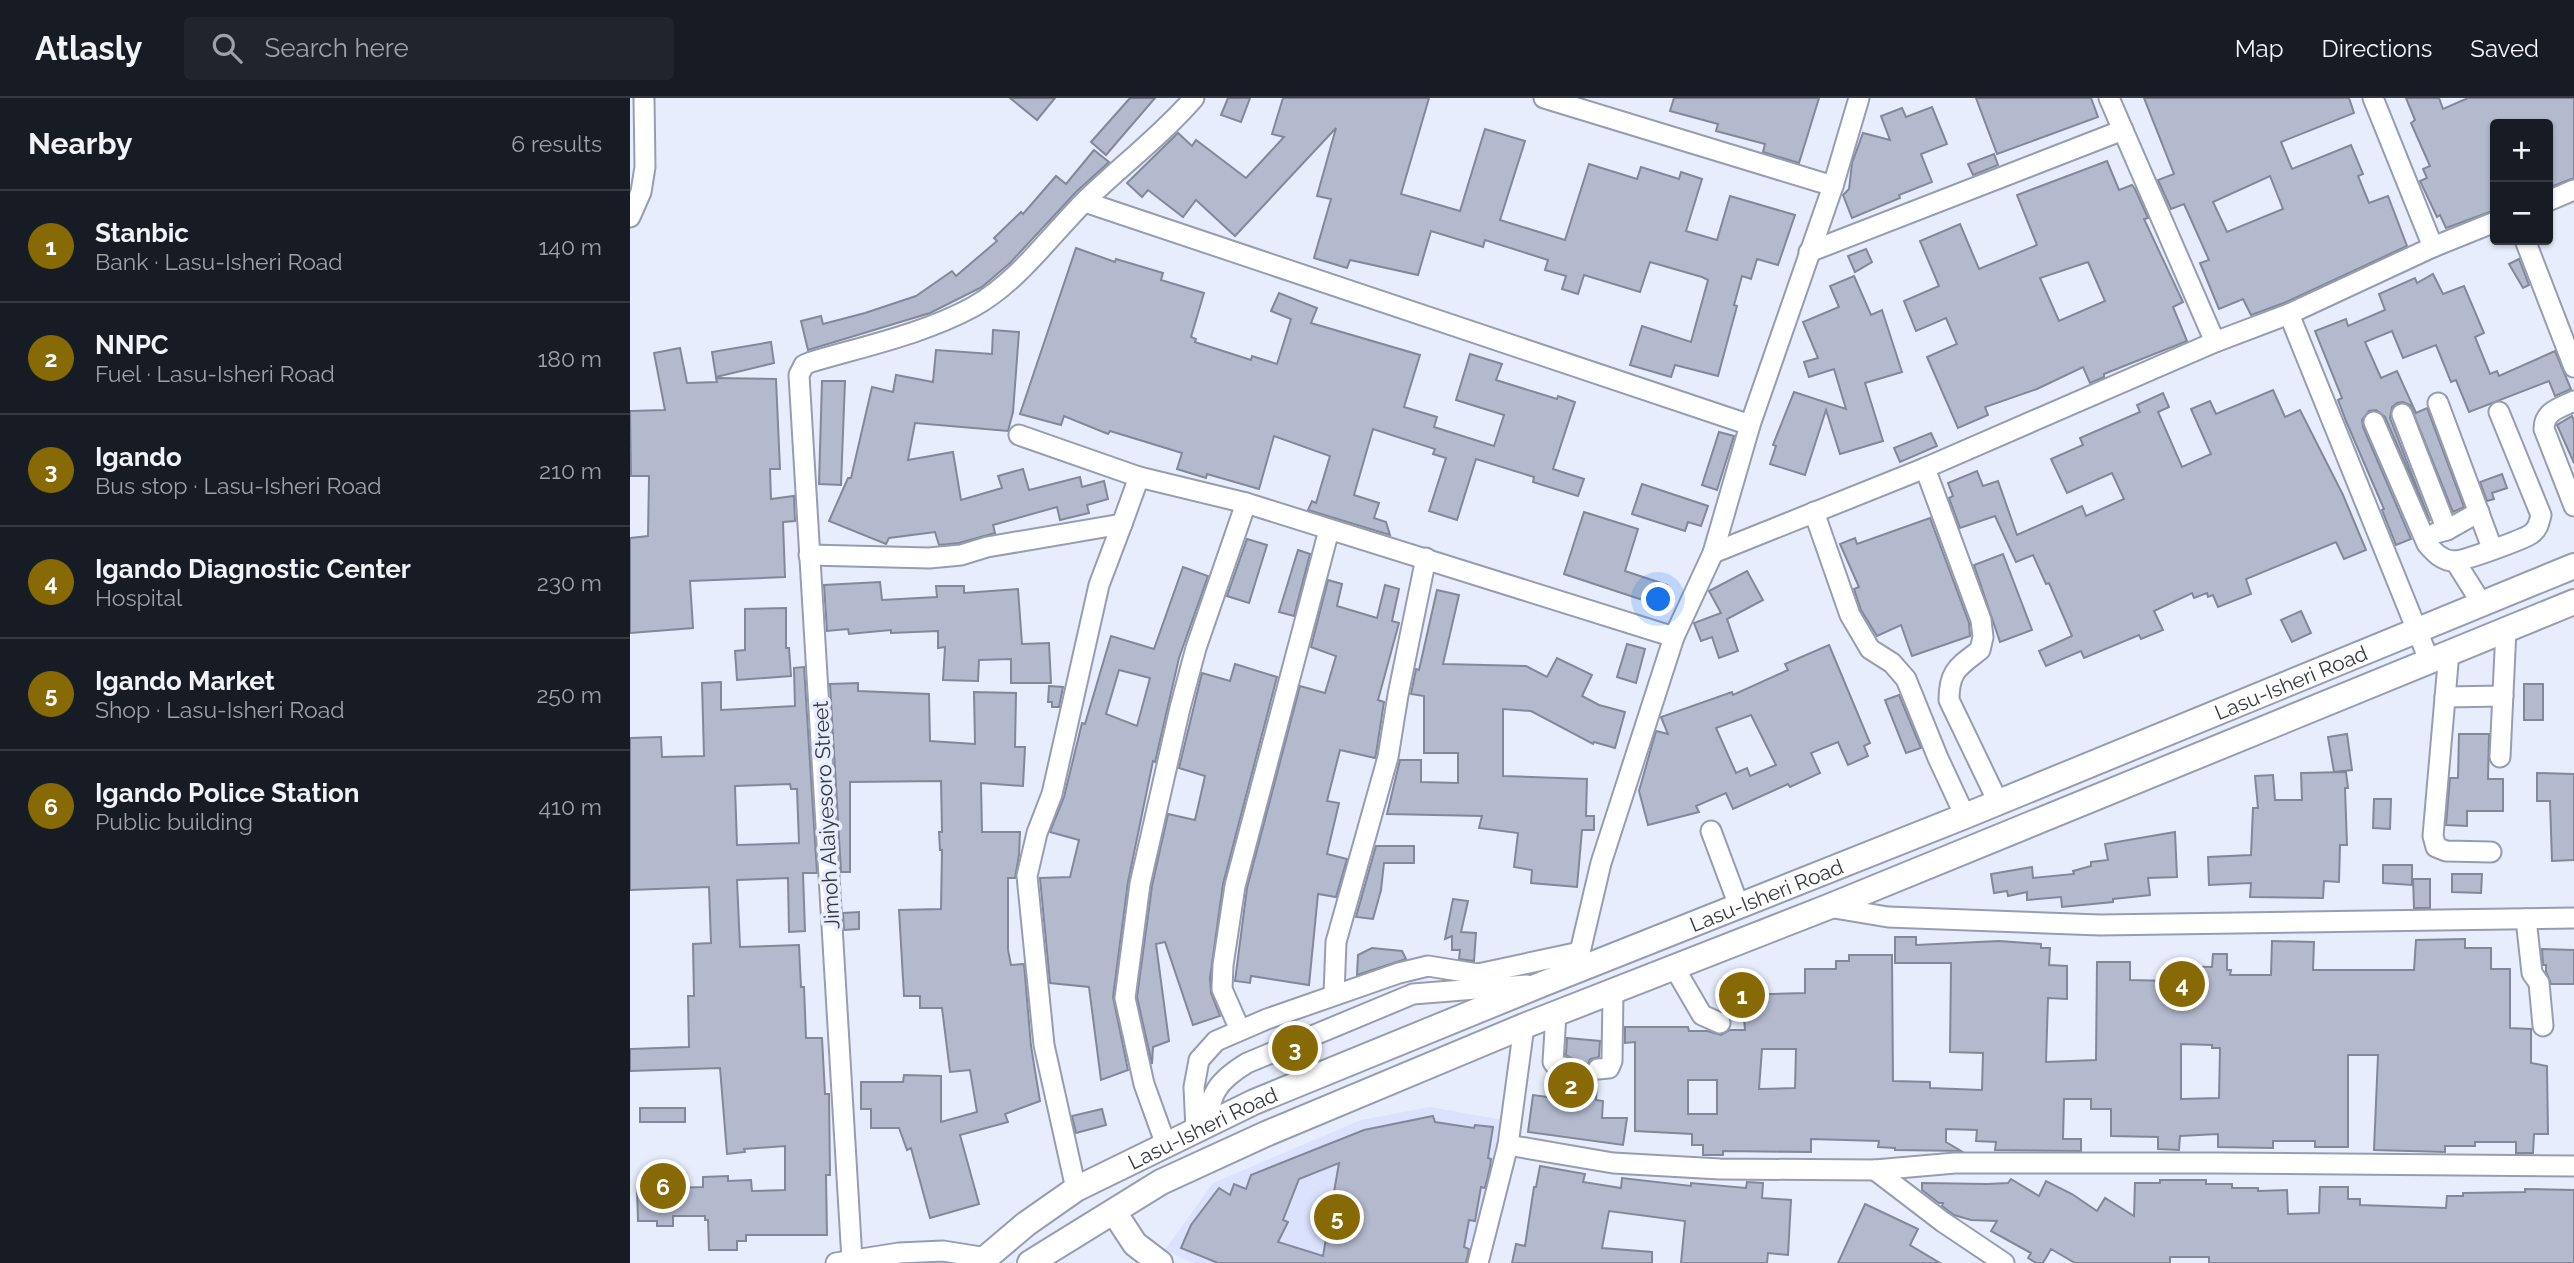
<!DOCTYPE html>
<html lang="en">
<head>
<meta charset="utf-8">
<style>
	body { margin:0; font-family:Raleway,sans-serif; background:#20242c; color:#f1f3f6 }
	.controls { position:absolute; right:21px; top:21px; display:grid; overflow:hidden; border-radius:7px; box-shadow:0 2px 5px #0004 }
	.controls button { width:63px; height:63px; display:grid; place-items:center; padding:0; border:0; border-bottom:2px solid #363941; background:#171b24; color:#f1f3f6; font:35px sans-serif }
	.you { position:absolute; left:1029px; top:502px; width:24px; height:24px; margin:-18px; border:5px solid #fff; border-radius:50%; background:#1a73e8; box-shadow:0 0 0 10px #1a73e833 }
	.badge { display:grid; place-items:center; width:46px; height:46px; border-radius:50%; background:#876a06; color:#fff; font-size:23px; font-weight:700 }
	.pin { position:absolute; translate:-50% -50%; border:4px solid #fff; box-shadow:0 2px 7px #0006 }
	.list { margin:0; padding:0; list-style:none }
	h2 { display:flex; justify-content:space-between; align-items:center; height:91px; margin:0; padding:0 28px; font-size:30px }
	h2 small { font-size:23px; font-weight:400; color:#9ea1a6 }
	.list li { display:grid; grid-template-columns:46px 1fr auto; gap:21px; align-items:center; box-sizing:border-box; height:112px; padding:0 28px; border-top:2px solid #363941 }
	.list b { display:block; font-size:26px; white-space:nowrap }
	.list p { margin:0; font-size:23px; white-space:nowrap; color:#9ea1a6 }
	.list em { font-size:23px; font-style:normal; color:#9ea1a6 }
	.icon { flex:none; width:38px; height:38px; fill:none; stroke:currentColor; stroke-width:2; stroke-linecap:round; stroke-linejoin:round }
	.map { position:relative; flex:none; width:1944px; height:1165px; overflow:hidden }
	header { display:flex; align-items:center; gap:42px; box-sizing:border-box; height:98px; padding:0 35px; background:#171b24; border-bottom:2px solid #363941 }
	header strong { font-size:33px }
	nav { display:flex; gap:38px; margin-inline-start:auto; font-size:24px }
	.search { width:490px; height:63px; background:#20242c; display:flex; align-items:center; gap:18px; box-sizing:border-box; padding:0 24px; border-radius:7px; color:#9ea1a6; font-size:26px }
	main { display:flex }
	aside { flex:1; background:#171b24 }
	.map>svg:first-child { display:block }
	.built { fill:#dae2fd }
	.building { fill:#b4bace; stroke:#82889a; stroke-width:2; fill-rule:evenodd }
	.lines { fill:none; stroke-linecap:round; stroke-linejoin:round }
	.minor-tunnel { stroke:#c5c9d7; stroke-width:19; stroke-dasharray:19 10; stroke-linecap:butt }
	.minor-casing { stroke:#979db0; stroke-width:23 }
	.major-casing { stroke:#979db0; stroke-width:28 }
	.minor { stroke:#fff; stroke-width:19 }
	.major { stroke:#fff; stroke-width:24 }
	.labels { text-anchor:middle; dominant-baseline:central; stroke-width:7; stroke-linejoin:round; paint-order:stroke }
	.street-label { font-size:21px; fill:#373941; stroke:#e8edfd }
</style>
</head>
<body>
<header>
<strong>Atlasly</strong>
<div class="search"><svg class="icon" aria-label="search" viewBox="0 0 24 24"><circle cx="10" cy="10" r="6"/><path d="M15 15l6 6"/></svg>Search here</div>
<nav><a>Map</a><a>Directions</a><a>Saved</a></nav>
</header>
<main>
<aside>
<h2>Nearby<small>6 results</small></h2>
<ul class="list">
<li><span class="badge">1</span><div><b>Stanbic</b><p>Bank · Lasu-Isheri Road</p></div><em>140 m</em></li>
<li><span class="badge">2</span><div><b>NNPC</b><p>Fuel · Lasu-Isheri Road</p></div><em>180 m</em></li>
<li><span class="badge">3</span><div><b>Igando</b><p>Bus stop · Lasu-Isheri Road</p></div><em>210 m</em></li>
<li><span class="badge">4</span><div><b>Igando Diagnostic Center</b><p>Hospital</p></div><em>230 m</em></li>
<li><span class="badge">5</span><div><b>Igando Market</b><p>Shop · Lasu-Isheri Road</p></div><em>250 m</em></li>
<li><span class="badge">6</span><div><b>Igando Police Station</b><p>Public building</p></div><em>410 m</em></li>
</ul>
</aside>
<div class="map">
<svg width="1944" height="1165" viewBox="0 0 1944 1165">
	<rect width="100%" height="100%" fill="#e8edfd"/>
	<path class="built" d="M800 1009 879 1023 842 1165H563L535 1152 583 1085 731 1022Z"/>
	<g class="building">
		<path d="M380 0H425L407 22Z"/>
		<path d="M500 0H525L476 57 461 44Z"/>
		<path d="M598 0H620L611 24 591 17Z"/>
		<path d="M653 0H799L771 96 830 113 855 31 895 43 870 122 935 142 959 66 1007 81 1011 69 1049 81 1051 74 1072 81 1056 133 1087 142 1100 98 1165 117 1148 167 1127 161 1121 181 1112 178 1104 207 1107 208 1088 278 1045 267 1041 279 1000 267 1012 228 1061 244 1078 182 1072 179 1020 164 1010 194 954 177 948 196 932 191 936 178 915 172 918 162 855 142 853 149 801 133 788 177 720 162 717 170 684 160 701 101 687 98 706 30 605 138 566 102 553 119 518 92 512 99 497 85 548 35 562 48 566 42 616 80 654 39 642 36Z"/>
		<path d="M1044 0H1189L1169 65 1133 54 1135 46 1086 33 1088 26 1040 13Z"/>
		<path d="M1346 0H1461L1468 19 1367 56Z"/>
		<path d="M1514 0H1719L1724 15 1651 44 1662 71 1721 47 1733 76 1728 78 1739 105 1758 98 1777 148 1654 205 1621 217 1613 201 1589 211 1570 165 1579 162 1554 106 1541 111 1528 82 1544 76ZM1640 78 1653 111 1597 134 1583 104Z"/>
		<path d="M1776 0H1809L1813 11 1838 0H1944V80L1918 90V26H1865V112L1816 130 1810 117 1807 119 1790 83 1797 80 1793 71 1800 68 1781 25 1785 22Z"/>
		<path d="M1302 9 1317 46 1291 56 1302 84 1269 97 1270 100 1222 120 1213 97 1219 91 1222 65 1233 35 1260 42 1251 18 1272 10 1276 19Z"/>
		<path d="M464 52 479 64 446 94 380 165 352 189 300 215 178 252 171 223 191 218 193 226 235 215 286 198 322 173 326 178 367 143 364 140 391 114 393 116 426 78 436 86Z"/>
		<path d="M1364 56 1368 67 1343 77 1338 66Z"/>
		<path d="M1477 63 1489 92 1502 87 1505 91 1518 120 1514 121 1553 204 1543 209 1557 243 1474 276V279L1460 285 1453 269 1407 291 1355 309 1358 317 1328 330 1297 259 1327 246 1316 220 1286 233 1274 203 1309 188 1290 143 1330 126 1349 171 1407 147 1387 97ZM1458 164 1475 203 1429 223 1410 180Z"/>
		<path d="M446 150 485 164 486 161 533 175 531 182 574 195 561 239 566 241 565 244 621 262 622 258 647 266 661 221 641 213 649 195 687 210 681 225 790 257 774 309 807 319 804 329 864 348 874 317 826 302 840 256 872 266 866 282 927 301 928 298 945 304 923 371 954 381 948 398 903 384 904 379 846 361 827 422 799 413 816 360 803 356 805 351 743 331 724 397 749 405 744 420 756 424 760 437 678 412 682 403 686 405 700 358 644 338 629 391 577 376 576 380 547 371 552 355 480 333 478 336 434 318 431 327 390 316Z"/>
		<path d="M1236 151 1242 164 1225 174 1218 158Z"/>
		<path d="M1889 161 1899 187 1893 190 1879 166Z"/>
		<path d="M1803 176 1813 196 1834 188 1854 235 1845 239 1860 276 1867 273 1869 278 1925 253 1941 291 1925 298 1919 283 1839 314 1826 282 1821 284 1806 247 1773 260 1762 233 1735 244 1751 280 1767 273 1786 315 1797 310 1834 409 1823 414 1780 307 1773 304 1767 305 1762 309 1760 320 1800 423 1755 319 1746 312 1739 313 1732 322 1733 329 1781 441 1766 447 1752 412 1754 411 1716 323 1708 302 1712 300 1685 233 1716 221 1718 228 1755 212 1749 196 1785 180 1787 185Z"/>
		<path d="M1224 178 1241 217 1252 212 1272 274 1235 285 1253 343 1210 356 1196 312 1175 377 1140 366 1146 348 1143 347 1164 294 1216 311 1204 271 1179 279 1174 264 1188 260 1173 224 1209 209 1200 188Z"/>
		<path d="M363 232 389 234 383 314 378 333 285 325 278 362 323 354 331 402 372 390 368 378 393 371 399 392 450 379 452 389 474 383 478 401 457 407 459 415 430 422 427 409 363 427 365 435 329 445 309 447 305 434 259 440 256 446 199 423 218 380H221L242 289 263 294 266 277 303 284 306 252 362 256Z"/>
		<path d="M141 244 144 265 86 279 82 254Z"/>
		<path d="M50 250 57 285 87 284 86 280 146 281 150 371H140L141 401 164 398 165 423 153 424 155 479 60 483 63 530 0 535V440L18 438 19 378H1L0 313 35 312 24 255Z"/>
		<path d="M192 283H215L211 387 189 386Z"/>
		<path d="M1643 292 1655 319 1670 312 1713 397 1736 452 1714 461 1706 444 1616 481 1621 496 1588 509 1583 497 1578 499 1577 495 1564 500 1562 495 1524 513 1533 532 1511 541 1509 537 1454 560 1451 553 1416 568 1409 553 1442 538 1419 485 1416 486 1403 457 1386 464 1365 418 1330 430 1319 400 1323 398 1318 385 1347 373 1353 388 1368 383 1387 437 1452 408 1456 418 1494 401 1482 375 1437 395 1421 361 1453 347 1450 340 1510 314 1507 307 1533 295 1539 309 1528 314 1552 369 1581 356 1561 311 1580 303 1586 316Z"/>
		<path d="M1942 318 1944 323V365L1927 327Z"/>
		<path d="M1089 334 1104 338 1087 392 1072 387Z"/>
		<path d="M1301 335 1307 348 1270 364 1264 350Z"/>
		<path d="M1872 376 1877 390 1862 395 1864 401 1857 403 1850 384Z"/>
		<path d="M1012 386 1078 408 1071 428 1058 424 1055 433 1002 416Z"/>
		<path d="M954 414 1008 431 995 473 1037 487 1031 508 934 476Z"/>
		<path d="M1300 420 1339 525 1340 538 1282 558 1271 527 1247 538 1231 512 1224 491 1229 489 1210 446 1225 440 1227 446Z"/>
		<path d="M617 441 637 447 619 505 597 498Z"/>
		<path d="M668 452 680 456 664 518 649 514Z"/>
		<path d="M1373 456 1402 532 1370 544 1344 467Z"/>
		<path d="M553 469 578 478 549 560 525 664 523 663 498 784 483 899 498 972 471 982 459 889 420 885 410 780 440 779 449 742 420 734 434 699 452 625 455 626 481 538 524 551ZM489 572 520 580 507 628 476 616Z"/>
		<path d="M1117 473 1133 502 1097 521 1108 553 1089 560 1082 539 1071 543 1064 525 1091 515 1079 493Z"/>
		<path d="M698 482 712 486 707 508 747 520 755 487 769 491 762 523 769 525 748 602 754 604 746 656 745 660 710 652 697 703 709 705 697 756 717 761 706 799 688 796 679 887 621 878 620 885 605 883 617 790 670 588 695 595 706 558 681 549Z"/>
		<path d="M250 484 252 502 307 499 306 488H334V495L388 491 392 546 419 545 421 585H381V561L349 562 348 583 313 582 315 549 308 550V533L261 535V532L219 536 218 531 197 533 194 487Z"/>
		<path d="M807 492 829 497 813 566 896 568 917 579 927 560 962 577 952 598 969 607 995 614 985 650 964 644 963 646 901 613 873 611V678L957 681 956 718H964V732H952L947 789 901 785 902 772 884 769 888 735 849 730 852 718 757 716 770 662H791V684L828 685V655H794V598L781 596 786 571 789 572Z"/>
		<path d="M156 510V550H159L161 578 107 582 105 553 115 552V511Z"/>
		<path d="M1671 513 1681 535 1662 544 1651 522Z"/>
		<path d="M997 546 1015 551 1006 585 987 579Z"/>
		<path d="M1199 547 1240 645 1234 648 1238 658 1218 667 1208 644 1181 655 1190 675 1160 689 1158 686 1103 711 1096 695 1066 708 1069 714 1018 727 1009 693 1026 633 1038 636 1031 619 1102 594 1103 597 1158 572 1155 566ZM1121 617 1146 667 1120 678 1117 670 1106 675 1086 630Z"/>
		<path d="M605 566 647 579 593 786 580 880 581 895 590 918 563 927 535 844 526 846 539 943 523 949 522 966 507 899 522 788 538 716 565 722 575 678 549 670 572 575 600 583Z"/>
		<path d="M174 569 187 775H173L175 833 159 834 158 780 107 782 110 849 169 847 171 889H174L176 940H192L195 996H199L200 1077H196L197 1137H116V1143H107V1152H79L78 1122H75V1118H43V1128H27V1123H8L7 1091 26 1090V1075H41V1090L73 1089V1079L98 1078V1083L121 1082 122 1093 155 1092V1048L114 1051 115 1054 97 1056 90 970 0 973V951L59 949 58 898H64L63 846 81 845 79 789 0 792V640L31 639 32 659 74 658 72 585 91 584V612L165 608 164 570ZM160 686 161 691H167L169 745 107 747 105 688Z"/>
		<path d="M228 585V593L299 596 300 643 345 646 344 594 386 595 385 649H395L393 688 351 685 352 734H390L389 757 385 780H378V852L381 867 394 866 401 948 410 1003 375 1016 378 1024 330 1037 349 1106 300 1120 281 1050 277 1052 269 1030H241V1011H231V984H273L274 977 311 978V1024L347 1014 340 972 320 974 312 910H290V898H274L269 812 311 811 312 752H310L309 734H312L311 683 220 684V774H211L200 586Z"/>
		<rect x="1894" y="586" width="19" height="36"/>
		<path d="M419 588 433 589 429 609H422V604H418Z"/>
		<path d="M1269 597 1291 650 1276 655 1255 602Z"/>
		<path d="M1717 636 1722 672 1704 674 1698 639Z"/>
		<path d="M1829 636H1859L1858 681H1873V713H1837V728L1816 727 1820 680H1828Z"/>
		<path d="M1716 674 1718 690H1715L1717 747H1710L1709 784 1694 783 1693 800 1620 799 1621 785 1579 787 1578 759 1621 757 1623 710H1628L1625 678 1643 677 1645 702H1672L1671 675Z"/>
		<path d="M1907 675 1944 676V762L1922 763 1920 703H1907Z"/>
		<path d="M1744 701H1761L1760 731 1743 730Z"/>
		<path d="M1545 734 1547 779 1518 780 1520 797 1483 801V804L1432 809 1431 799 1397 802V794L1378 798 1377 793 1364 795 1361 776 1402 769 1403 780 1444 776 1443 773 1461 768V764L1478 762 1475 746Z"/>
		<path d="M746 748H784V765H754L751 792 743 821 726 819Z"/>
		<path d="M1753 767H1782V787L1753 785Z"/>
		<path d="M1822 776H1852L1851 795 1822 794Z"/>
		<path d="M1783 781H1800V810H1784Z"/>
		<path d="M823 801 838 803 831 834 846 835 844 863 829 861 830 852H822V838L815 841Z"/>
		<path d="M229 814V831L214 832 213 815Z"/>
		<path d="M1265 839H1286V847L1369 843 1411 846V850H1420L1419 867 1437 868V901L1418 900 1416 964 1466 962 1467 864H1500V882L1540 883V868L1582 869 1583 856H1597V872H1601L1600 877H1641L1642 843 1684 844 1683 872H1784L1786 842 1835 841V850H1861V871H1880V930L1901 931V965L1917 968 1918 1036H1904L1903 1055H1886V1044H1845V1048H1815V1054L1744 1052 1748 957H1718V1049H1685V1043H1643V1050L1588 1049V1036L1550 1038 1549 1052 1528 1051V1039L1481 1038V1011H1461V1001H1434L1433 1041H1451V1053L1365 1052 1366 1044 1346 1043 1347 1032 1316 1031V1044L1331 1053 1265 1052V1050L1248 1049 1249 1043 1181 1041V1054L1093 1053V1057H1073V1047H1062V1036L1005 1033V944L995 945V929H1058L1059 933H1077L1091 937 1100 932H1115L1112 897 1175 895V871H1206V863H1219V857H1262L1263 983 1300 984V990L1352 992 1353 955 1320 954 1321 865H1265ZM1551 946 1582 947V950H1590L1589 1000 1551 1001ZM1132 951H1166L1165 990 1129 991ZM1058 982H1087V1016H1058Z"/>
		<path d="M742 850 772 853 776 861 727 877 728 857Z"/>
		<path d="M1912 851 1944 852V886H1921L1916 874V867H1913Z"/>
		<path d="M937 940 970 943 969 959 960 961 956 973 958 979 967 983 966 1002 973 1003 972 1020H997L993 1047 898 1034 903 997 918 999V993L933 994 934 981 940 980 946 974 945 962 936 957Z"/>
		<rect x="10" y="1010" width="45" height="14"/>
		<path d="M472 1011 476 1027 446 1035 442 1018Z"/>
		<path d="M803 1018 805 1024 844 1030 845 1027 863 1029 858 1060 861 1061 860 1069 855 1090 851 1089 845 1123 839 1122 834 1149 839 1151 836 1165H588L551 1150 561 1127 589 1090 600 1097 604 1086 616 1091 621 1077 734 1032ZM709 1065 693 1158 648 1144 658 1124 653 1122 669 1081Z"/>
		<path d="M910 1068 955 1076 953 1084 991 1090 992 1080 1061 1088V1085L1116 1090 1117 1084 1133 1085 1132 1100 1161 1102 1158 1157 1138 1155 1137 1165H1051L1055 1123 979 1113 972 1150 1022 1154V1165H882L886 1146 895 1148 904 1089H906Z"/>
		<path d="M1381 1081 1409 1098 1416 1083 1442 1096 1467 1113 1475 1100 1504 1118 1505 1085H1530V1082H1576V1086H1602V1090H1628V1093L1657 1092 1658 1116 1689 1115 1690 1089H1718V1101H1730V1107L1816 1110 1817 1098H1833V1095L1895 1094V1091L1944 1092V1165H1579V1159H1540V1165H1445L1421 1151 1413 1165H1406L1398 1160 1401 1155 1361 1133 1367 1123 1341 1122 1324 1117 1312 1108 1313 1105H1309L1292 1092V1085L1357 1086 1378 1085Z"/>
		<path d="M1235 1106 1288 1131 1280 1147 1310 1165H1208Z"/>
	</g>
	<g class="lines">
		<path class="minor-tunnel" d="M935 969 968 971"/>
		<g class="minor-casing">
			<g id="minor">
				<path d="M914 0 1203 88"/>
				<path d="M1479 0 1585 244"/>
				<path d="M1743 0 1803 149"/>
				<path d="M1918 103 1944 92"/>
				<path d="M455 104 1120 327"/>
				<path d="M0 119 11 94 15 69 14 0"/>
				<path d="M1895 142 1944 269"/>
				<path d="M1179 154 1493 32"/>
				<path d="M1659 216 1799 562"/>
				<path d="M1944 303C1930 310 1914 313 1914 331L1944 408"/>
				<path d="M1808 305 1862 450"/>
				<path d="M1772 316 1817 432"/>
				<path d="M1744 324 1797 446C1804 454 1812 463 1824 463 1832 464 1894 441 1901 436 1908 431 1909 425 1911 417L1869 314"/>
				<path d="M389 337 509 379"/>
				<path d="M1295 370 1351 522 1353 539 1350 552C1328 569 1319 573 1319 602L1368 704"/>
				<path d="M1184 414 1220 517 1240 551 1262 565 1276 581 1308 660 1335 718"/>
				<path d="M1806 435 1817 432 1849 414"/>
				<path d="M1083 455 1295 370 1585 244 1659 216 1803 149 1865 124"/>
				<path d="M179 457 299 460 331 457 357 449 492 426 509 379 616 405 1044 539"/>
				<path d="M1825 463 1852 506"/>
				<path d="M1819 554 1803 738 1806 749 1816 753 1861 754"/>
				<path d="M1815 599 1873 598"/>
				<path d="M1870 659 1876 531"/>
				<path d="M1081 733 1109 808"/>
				<path d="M1198 809 1258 819 1470 827 1944 820"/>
				<path d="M1896 821 1902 875 1909 885 1913 928"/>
				<path d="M1044 869 1072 917 1090 925"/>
				<path d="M951 872 950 854 971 765 1044 539 1083 455 1120 327 1203 88 1229 0"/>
				<path d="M704 896 706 844 758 659 768 597 796 460"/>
				<path d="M926 916 923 964 927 969H935"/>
				<path d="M610 932 592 891 593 867 605 788 699 432"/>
				<path d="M968 971 979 970 982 963 983 894"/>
				<path d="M575 1029C582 994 586 984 617 965L783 896 897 887"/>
				<path d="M566 1032 564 989 569 962 586 943 637 921 769 875 798 868 848 876 950 854"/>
				<path d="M536 1047 514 986 495 900 510 786 550 610 566 550 616 405"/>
				<path d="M878 1047 983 1065 1090 1071 1245 1072 1325 1065H1585L1944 1068"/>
				<path d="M1245 1072 1313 1124 1374 1165"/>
				<path d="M446 1091 414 947 397 778 407 735 422 696 469 487 492 426"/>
				<path d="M222 1162 169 277 174 267 181 264C235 248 293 236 343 209 388 184 419 139 455 103 491 68 531 38 564 0"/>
				<path d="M206 1165 269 1155 313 1153 357 1160"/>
				<path d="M848 1165 878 1047 894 928"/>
			</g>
		</g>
		<g class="major-casing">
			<g id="major">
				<path d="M484 1114 505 1146 530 1165"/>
				<path id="s1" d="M350 1165 396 1126 446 1091 624 1004 915 885 1335 718 1944 468"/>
				<path d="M400 1165 531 1084 638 1035 894 928 1198 809 1944 504"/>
			</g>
		</g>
		<use href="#minor" class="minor"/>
		<use href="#major" class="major"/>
	</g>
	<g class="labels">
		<g class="street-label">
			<text stroke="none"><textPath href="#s1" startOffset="1438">Lasu-Isheri Road</textPath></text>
			<text transform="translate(196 717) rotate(-93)">Jimoh Alaiyesoro Street</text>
			<text stroke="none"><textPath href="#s1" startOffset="872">Lasu-Isheri Road</textPath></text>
			<text stroke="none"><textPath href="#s1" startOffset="262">Lasu-Isheri Road</textPath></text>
		</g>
	</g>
</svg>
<div class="controls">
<button>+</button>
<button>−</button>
</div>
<div class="you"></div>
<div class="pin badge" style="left:1112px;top:897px">1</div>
<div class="pin badge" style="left:941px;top:987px">2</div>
<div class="pin badge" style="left:665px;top:950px">3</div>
<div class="pin badge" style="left:1552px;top:886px">4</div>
<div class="pin badge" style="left:707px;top:1119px">5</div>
<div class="pin badge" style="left:33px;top:1088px">6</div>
</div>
</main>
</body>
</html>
